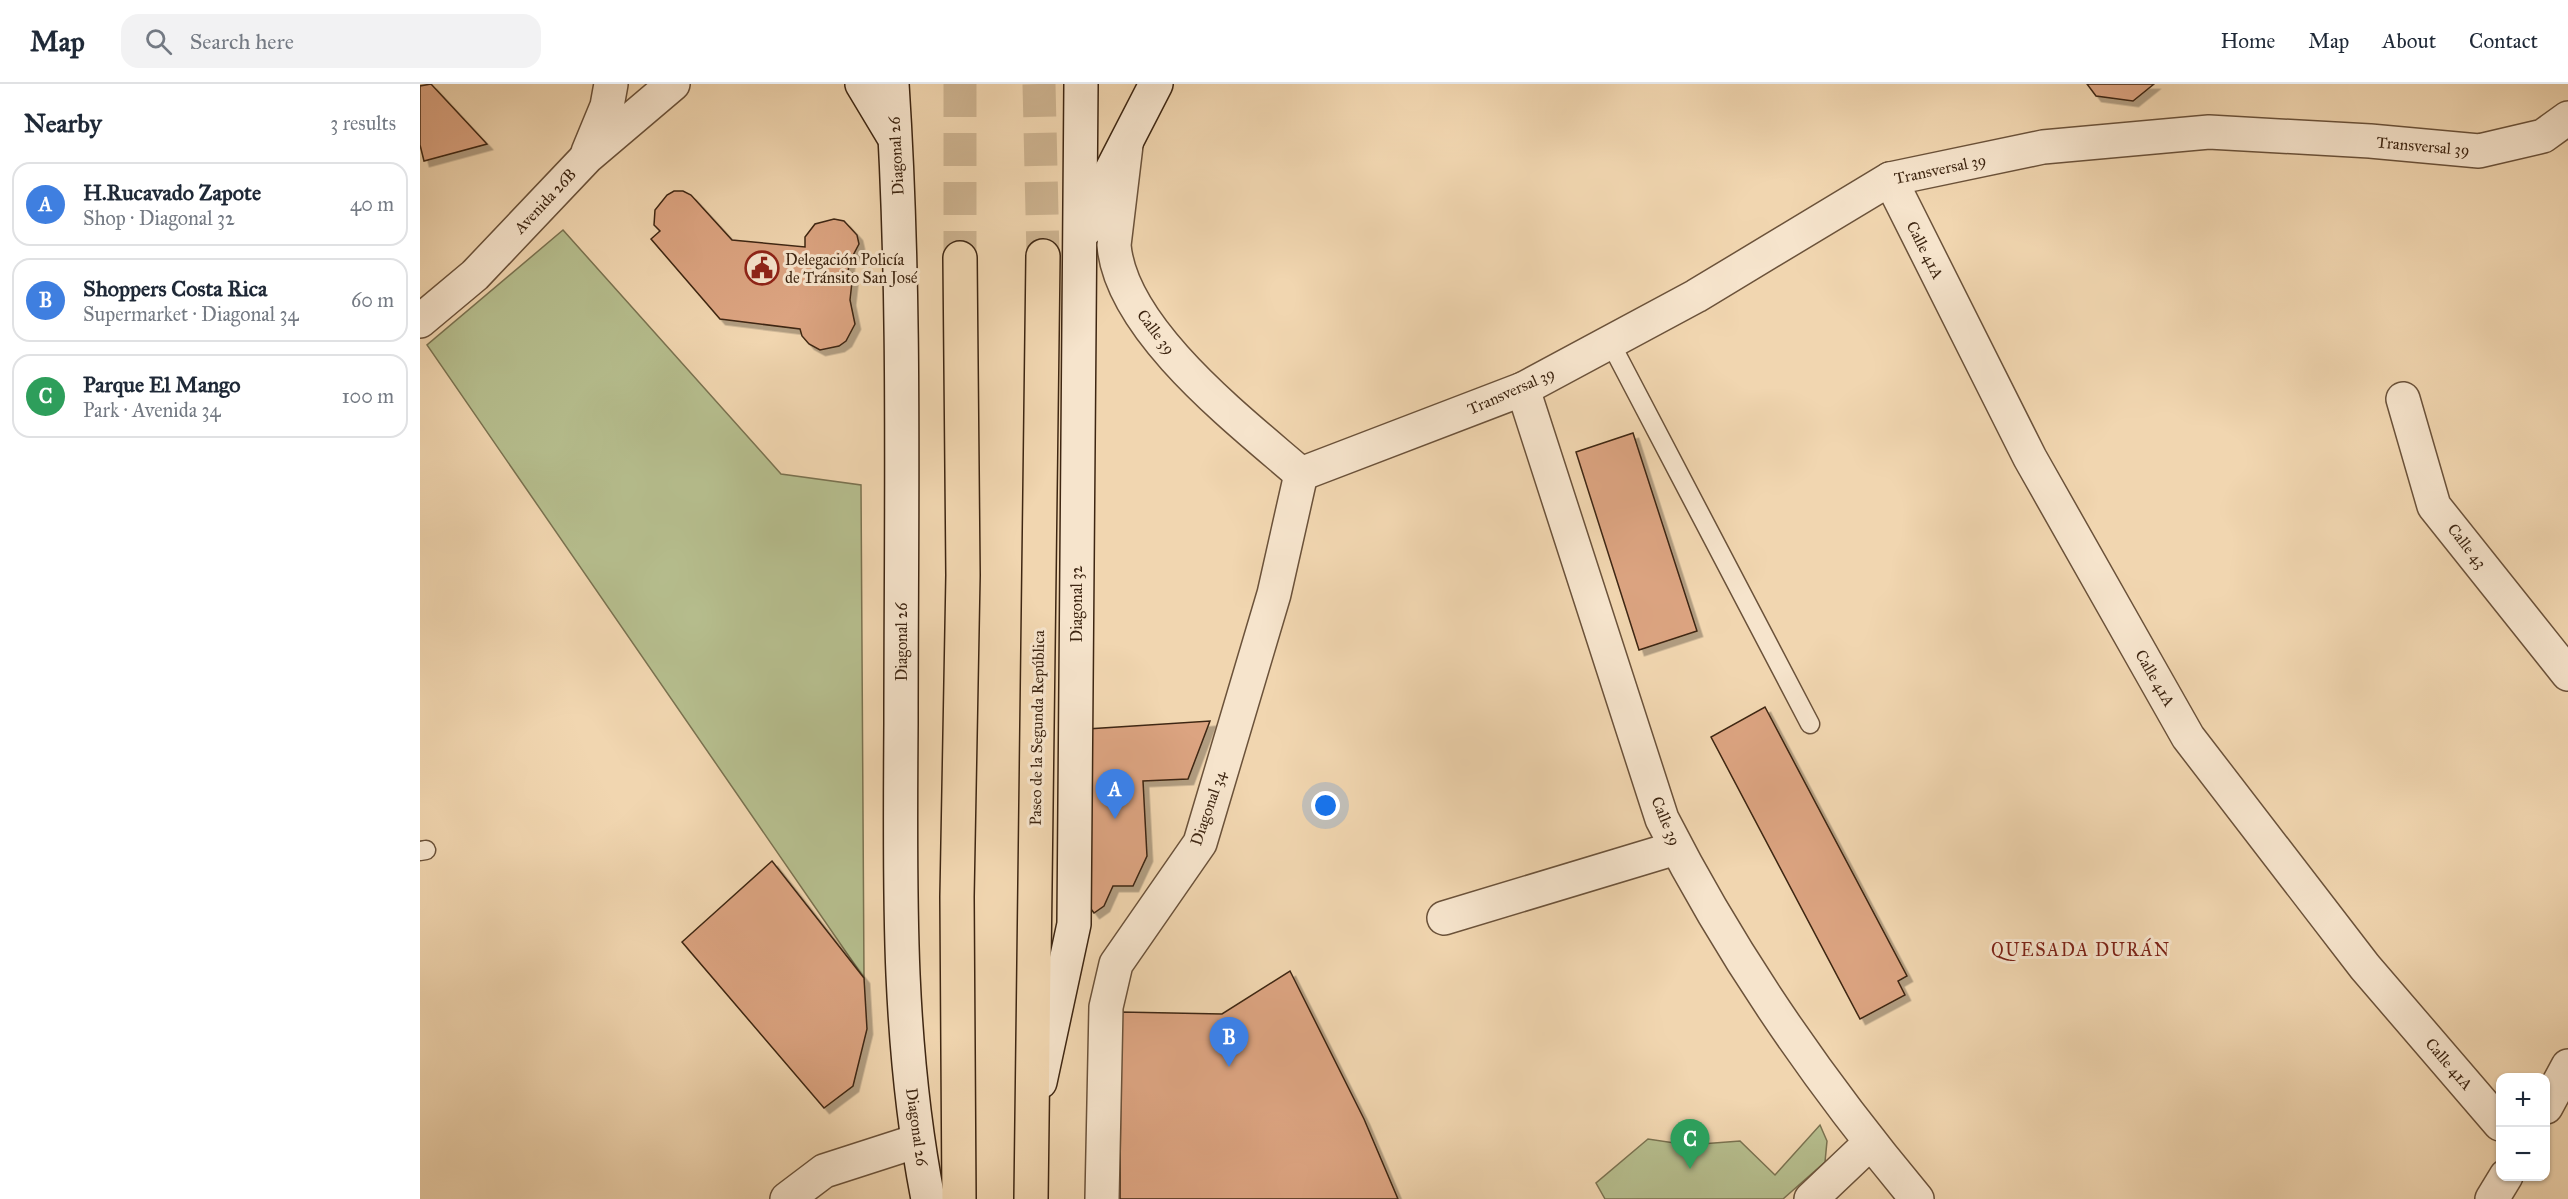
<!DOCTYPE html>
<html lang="en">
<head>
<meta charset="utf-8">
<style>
	body { margin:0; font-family:"IM FELL Great Primer",serif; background:#f2f2f3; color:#1f2937 }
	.controls { position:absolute; right:18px; bottom:18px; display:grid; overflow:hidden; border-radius:12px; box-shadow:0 2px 4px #0004 }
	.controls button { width:54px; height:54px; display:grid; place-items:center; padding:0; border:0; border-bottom:2px solid #e0e1e3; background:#fff; color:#1f2937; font:30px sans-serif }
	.you { position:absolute; left:906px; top:722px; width:21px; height:21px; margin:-15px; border:4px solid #fff; border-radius:50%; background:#1a73e8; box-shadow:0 0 0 9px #1a73e833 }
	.badge { display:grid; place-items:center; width:39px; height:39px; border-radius:50%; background:#ea580c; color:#fff; font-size:20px; font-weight:700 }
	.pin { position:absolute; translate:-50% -50px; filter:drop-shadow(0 2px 3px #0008) }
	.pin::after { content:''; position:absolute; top:32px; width:21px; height:18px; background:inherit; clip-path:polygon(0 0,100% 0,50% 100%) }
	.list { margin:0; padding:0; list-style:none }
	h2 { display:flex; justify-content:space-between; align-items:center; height:78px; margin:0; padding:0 24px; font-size:26px }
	h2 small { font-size:20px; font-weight:400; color:#747a83 }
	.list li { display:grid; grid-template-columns:39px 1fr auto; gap:18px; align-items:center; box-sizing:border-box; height:84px; margin:0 12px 12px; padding:0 12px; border:2px solid #e0e1e3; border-radius:18px }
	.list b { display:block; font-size:22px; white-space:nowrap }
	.list p { margin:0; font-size:20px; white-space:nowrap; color:#747a83 }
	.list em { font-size:20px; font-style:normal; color:#747a83 }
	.icon { flex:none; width:33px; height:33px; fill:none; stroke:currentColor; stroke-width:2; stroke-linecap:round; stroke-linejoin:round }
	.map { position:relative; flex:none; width:2148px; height:1115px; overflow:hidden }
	header { display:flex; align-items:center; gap:36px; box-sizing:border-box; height:84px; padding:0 30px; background:#fff; border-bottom:2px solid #e0e1e3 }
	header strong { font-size:28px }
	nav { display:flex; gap:33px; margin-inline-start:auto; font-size:21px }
	.search { width:420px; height:54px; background:#f2f2f3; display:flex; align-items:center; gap:15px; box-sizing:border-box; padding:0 21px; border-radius:18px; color:#747a83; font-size:22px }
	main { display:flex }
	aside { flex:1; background:#fff }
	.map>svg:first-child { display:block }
	.green { fill:#b6be8e; stroke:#7a7250; stroke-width:1.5 }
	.building { fill:#dca481; stroke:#3e2612; stroke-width:1.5; filter:url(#shadow) }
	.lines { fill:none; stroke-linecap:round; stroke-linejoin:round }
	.highway-tunnel { stroke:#cdb390; stroke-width:33; stroke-dasharray:33 16; stroke-linecap:butt }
	.lane-casing { stroke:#6b523a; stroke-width:21 }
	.street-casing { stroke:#6b523a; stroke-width:36 }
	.secondary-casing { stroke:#3e2612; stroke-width:36 }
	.highway-casing { stroke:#3e2612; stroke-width:36 }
	.lane { stroke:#f6e4cc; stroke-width:18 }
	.street { stroke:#f6e4cc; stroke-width:33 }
	.secondary { stroke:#f6e4cc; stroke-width:33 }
	.highway { stroke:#f1d6b0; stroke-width:33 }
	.labels { text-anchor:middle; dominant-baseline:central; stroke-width:6; stroke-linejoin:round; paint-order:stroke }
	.street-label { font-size:16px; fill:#3e2612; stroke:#f6e4cc }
	.poi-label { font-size:16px; fill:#3e2612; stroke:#f6e4cc; text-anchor:start }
	.neighbourhood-label { font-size:18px; letter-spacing:1.5px; fill:#7a1f14; stroke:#f6e4cc }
</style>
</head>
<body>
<header>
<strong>Map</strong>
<div class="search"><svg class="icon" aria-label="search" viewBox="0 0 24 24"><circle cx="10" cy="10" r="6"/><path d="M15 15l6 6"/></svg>Search here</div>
<nav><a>Home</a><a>Map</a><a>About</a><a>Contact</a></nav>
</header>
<main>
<aside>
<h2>Nearby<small>3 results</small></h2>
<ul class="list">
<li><span class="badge" style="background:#3f7fe0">A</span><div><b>H.Rucavado Zapote</b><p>Shop · Diagonal 32</p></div><em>40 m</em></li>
<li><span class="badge" style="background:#3f7fe0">B</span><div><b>Shoppers Costa Rica</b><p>Supermarket · Diagonal 34</p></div><em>60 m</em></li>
<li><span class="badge" style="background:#2e9e5b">C</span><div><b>Parque El Mango</b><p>Park · Avenida 34</p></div><em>100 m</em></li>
</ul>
</aside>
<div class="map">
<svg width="2148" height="1115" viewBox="0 0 2148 1115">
	<defs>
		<filter id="shadow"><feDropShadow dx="5.5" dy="5.5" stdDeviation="0" flood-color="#0004"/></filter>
	</defs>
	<rect width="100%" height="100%" fill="#f1d6b0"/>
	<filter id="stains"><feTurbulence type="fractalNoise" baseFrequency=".00333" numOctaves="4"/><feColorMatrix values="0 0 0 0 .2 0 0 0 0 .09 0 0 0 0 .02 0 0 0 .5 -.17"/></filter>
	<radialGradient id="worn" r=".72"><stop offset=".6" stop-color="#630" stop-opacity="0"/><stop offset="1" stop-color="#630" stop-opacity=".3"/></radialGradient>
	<g class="green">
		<path d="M143 146 361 390 441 401 444 894 7 261Z"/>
		<path d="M1400 1041 1407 1057 1405 1078 1363 1115H1185L1176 1099 1228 1055 1268 1061 1320 1057 1355 1091Z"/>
	</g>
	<g class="building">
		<path d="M11 0 67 60 4 77 0 61V2Z"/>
		<path d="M1667 0H1734L1713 17 1676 12Z"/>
		<path d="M254 107H263L271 111 312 156 385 163V153L395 140 414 135 424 137 437 151 439 160 429 179 428 189H433L430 216 435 240 426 257 419 262 400 266 389 260 382 252 380 245 300 235 231 155 240 147 234 141 235 126 247 111Z"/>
		<path d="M1213 349 1277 547 1219 566 1156 368Z"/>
		<path d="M1345 623 1487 892 1478 897 1485 911 1440 935 1291 653Z"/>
		<path d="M790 637 768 695 723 697 727 772 713 802H693L684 822 674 829 665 817 667 645Z"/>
		<path d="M352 777 444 894 447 945 433 1002 404 1024 262 858Z"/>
		<path d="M870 887 944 1035 978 1115H700L701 928 802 930Z"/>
	</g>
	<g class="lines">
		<g class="highway-tunnel">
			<path d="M540 0V174"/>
			<path d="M619 0 623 172"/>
		</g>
		<g class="lane-casing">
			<g id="lane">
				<path d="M1190 258 1390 640"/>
				<path d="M0 767 6 766"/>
			</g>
		</g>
		<g class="street-casing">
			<g id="street">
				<path d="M706 61 694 161C701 246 820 337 881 390"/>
				<path d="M168 68 187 22 191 0"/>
				<path d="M1470 95 1610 374 1768 653 1945 883 2080 1040"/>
				<path d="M0 237 55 191 167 73 253 0"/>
				<path d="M1103 305 1242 735C1311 871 1399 998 1497 1115"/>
				<path d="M1983 315 2014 422 2148 590"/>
				<path d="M881 390 1103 305 1276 212 1470 95 1623 63 1789 48 1950 57 2059 67 2123 52 2148 34"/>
				<path d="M1024 834 1256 764"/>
				<path d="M2126 1023 2148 982"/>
				<path d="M367 1115 404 1087 497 1057"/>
				<path d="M682 1115 686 923 696 880 780 759 854 510 881 390"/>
				<path d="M1391 1115 1450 1059"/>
				<path d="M2072 1115 2086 1092"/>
			</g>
		</g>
		<g class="secondary-casing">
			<g id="secondary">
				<path d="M442 0 472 50"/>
				<path d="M472 0C486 213 481 426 481 640 480 801 477 956 508 1115"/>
				<path d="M666 145 685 99 736 0"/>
				<path d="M620 998 654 840 661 0"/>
			</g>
		</g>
		<g class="highway-casing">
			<g id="highway">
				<path d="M539 1115 537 813 543 491 540 174"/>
				<path d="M611 1115 623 172"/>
			</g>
		</g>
		<use href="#lane" class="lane"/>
		<use href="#street" class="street"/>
		<use href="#secondary" class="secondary"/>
		<use href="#highway" class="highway"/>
	</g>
	<defs>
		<g id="civic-ring" transform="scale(1.725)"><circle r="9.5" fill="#f6e4cc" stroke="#8f2418" stroke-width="1.5"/><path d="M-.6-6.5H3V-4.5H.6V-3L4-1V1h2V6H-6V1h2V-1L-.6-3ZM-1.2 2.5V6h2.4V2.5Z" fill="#8f2418"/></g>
	</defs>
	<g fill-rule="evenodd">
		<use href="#civic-ring" x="342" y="184"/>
	</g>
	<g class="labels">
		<g class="street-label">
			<text transform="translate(2003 62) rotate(5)">Transversal 39</text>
			<text transform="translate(476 72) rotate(-93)">Diagonal 26</text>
			<text transform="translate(1520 85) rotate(-12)">Transversal 39</text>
			<text transform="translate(125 117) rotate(-47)">Avenida 26B</text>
			<text transform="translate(1505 166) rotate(63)">Calle 41A</text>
			<text transform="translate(736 248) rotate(53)">Calle 39</text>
			<text transform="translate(1091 307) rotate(-24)">Transversal 39</text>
			<text transform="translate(2047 462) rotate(52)">Calle 43</text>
			<text transform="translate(656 520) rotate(-90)">Diagonal 32</text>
			<text transform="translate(481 558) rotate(-90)">Diagonal 26</text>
			<text transform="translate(1735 594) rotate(60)">Calle 41A</text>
			<text transform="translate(617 644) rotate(-89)">Paseo de la Segunda República</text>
			<text transform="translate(788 724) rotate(-71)">Diagonal 34</text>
			<text transform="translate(1246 737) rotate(67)">Calle 39</text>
			<text transform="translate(2029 980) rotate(49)">Calle 41A</text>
			<text transform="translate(497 1043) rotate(82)">Diagonal 26</text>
		</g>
		<g class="poi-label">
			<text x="365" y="175">Delegación Policía<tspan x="365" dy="18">de Tránsito San José</tspan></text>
		</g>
		<g class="neighbourhood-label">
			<text x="1661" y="866">QUESADA DURÁN</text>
		</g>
	</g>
	<rect width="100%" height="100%" filter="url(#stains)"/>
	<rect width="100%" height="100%" fill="url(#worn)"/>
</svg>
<div class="controls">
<button>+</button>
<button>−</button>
</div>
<div class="you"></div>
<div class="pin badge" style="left:695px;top:735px;background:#3f7fe0">A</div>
<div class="pin badge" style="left:809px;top:983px;background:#3f7fe0">B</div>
<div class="pin badge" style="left:1270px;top:1085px;background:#2e9e5b">C</div>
</div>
</main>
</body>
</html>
